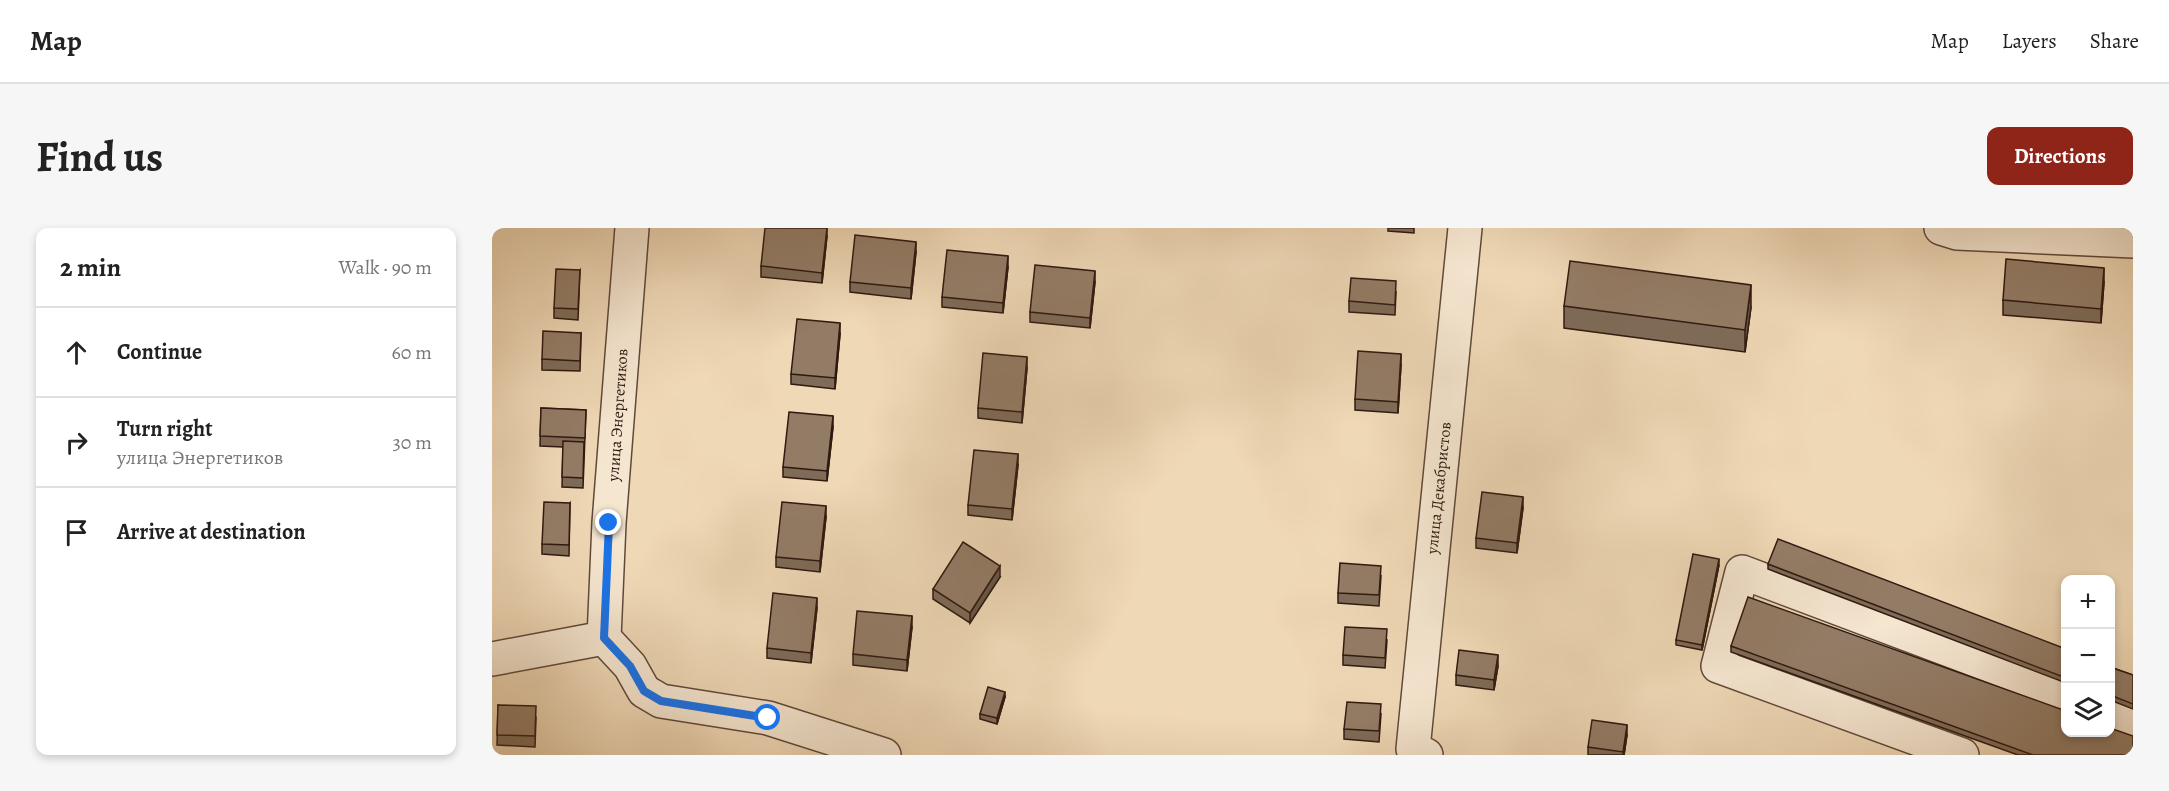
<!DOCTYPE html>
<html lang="en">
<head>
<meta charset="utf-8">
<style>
	body { margin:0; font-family:Alegreya,serif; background:#f6f6f6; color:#222 }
	.controls { position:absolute; right:18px; bottom:18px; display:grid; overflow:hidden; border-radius:12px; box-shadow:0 3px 9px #0003 }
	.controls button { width:54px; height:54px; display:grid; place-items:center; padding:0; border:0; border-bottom:2px solid #e0e0e0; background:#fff; color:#222; font:30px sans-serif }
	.stop { position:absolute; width:18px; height:18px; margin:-14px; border:4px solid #1a73e8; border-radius:50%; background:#fff }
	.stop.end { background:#1a73e8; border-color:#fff; box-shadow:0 2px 6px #0008 }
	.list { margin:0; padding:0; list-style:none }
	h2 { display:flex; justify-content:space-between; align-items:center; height:78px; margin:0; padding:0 24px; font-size:26px }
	h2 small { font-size:20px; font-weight:400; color:#767676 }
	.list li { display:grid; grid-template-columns:39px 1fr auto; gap:18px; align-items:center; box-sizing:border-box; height:90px; padding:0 24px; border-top:2px solid #e0e0e0 }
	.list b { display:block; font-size:22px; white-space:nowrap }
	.list p { margin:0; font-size:20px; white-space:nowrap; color:#767676 }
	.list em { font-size:20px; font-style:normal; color:#767676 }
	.icon { flex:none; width:33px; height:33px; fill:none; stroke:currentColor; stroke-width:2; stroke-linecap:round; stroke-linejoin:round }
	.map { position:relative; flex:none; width:1641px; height:527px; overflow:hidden; border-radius:12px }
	header { display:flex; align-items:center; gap:36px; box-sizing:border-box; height:84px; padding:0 30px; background:#fff; border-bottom:2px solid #e0e0e0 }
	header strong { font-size:28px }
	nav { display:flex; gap:33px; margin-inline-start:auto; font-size:21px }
	.intro { display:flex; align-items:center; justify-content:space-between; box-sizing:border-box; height:144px; padding:0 36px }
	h1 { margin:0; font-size:42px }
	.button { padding:15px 27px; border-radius:12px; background:#8f2418; color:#fff; font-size:21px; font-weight:700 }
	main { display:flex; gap:36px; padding:0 36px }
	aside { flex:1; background:#fff; border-radius:12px; box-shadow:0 3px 9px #0003 }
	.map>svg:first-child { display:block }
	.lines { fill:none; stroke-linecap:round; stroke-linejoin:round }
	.minor-casing { stroke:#60493a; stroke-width:36 }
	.minor { stroke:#f5e6d0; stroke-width:33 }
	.wall { fill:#7e6b58; stroke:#301910; stroke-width:1.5 }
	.shaded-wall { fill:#675747; stroke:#301910; stroke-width:1.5 }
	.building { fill:#937c66; stroke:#301910; stroke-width:1.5 }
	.route { stroke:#1a73e8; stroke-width:8 }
	.labels { text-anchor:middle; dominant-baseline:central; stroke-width:6; stroke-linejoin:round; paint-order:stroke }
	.street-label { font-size:16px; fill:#301910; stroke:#f5e6d0 }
</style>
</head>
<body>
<header>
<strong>Map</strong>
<nav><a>Map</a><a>Layers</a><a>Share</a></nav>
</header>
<div class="intro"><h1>Find us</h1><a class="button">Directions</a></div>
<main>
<aside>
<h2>2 min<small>Walk · 90 m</small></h2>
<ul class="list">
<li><svg class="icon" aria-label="ahead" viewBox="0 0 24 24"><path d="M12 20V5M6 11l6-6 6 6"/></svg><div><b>Continue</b></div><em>60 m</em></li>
<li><svg class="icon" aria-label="right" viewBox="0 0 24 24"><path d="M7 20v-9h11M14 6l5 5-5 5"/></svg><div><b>Turn right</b><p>улица Энергетиков</p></div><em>30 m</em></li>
<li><svg class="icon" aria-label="arrive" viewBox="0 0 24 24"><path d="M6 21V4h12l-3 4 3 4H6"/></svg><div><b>Arrive at destination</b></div></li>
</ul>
</aside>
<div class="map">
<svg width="1641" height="527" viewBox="0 0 1641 527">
	<rect width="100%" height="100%" fill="#efd8b6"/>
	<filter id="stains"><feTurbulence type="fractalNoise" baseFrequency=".00333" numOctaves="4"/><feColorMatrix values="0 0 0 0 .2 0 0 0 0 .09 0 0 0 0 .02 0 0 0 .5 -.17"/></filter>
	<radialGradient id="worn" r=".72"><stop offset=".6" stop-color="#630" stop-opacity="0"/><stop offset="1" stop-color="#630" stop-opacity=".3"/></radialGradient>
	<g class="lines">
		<g class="minor-casing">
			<g id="minor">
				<path d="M1449 0 1465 5 1641 13"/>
				<path d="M112 410 117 295 140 0"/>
				<path d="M112 410 138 438 152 463 169 473 276 490 392 527"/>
				<path d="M0 431 112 410"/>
				<path d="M1618 483 1641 491"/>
				<path d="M934 527 921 521 973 0"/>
				<path d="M1470 527 1226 438 1250 344 1574 466"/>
			</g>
		</g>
		<use href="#minor" class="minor"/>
	</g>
	<g class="wall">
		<path d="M896 0H922V5L896 3Z"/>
		<path d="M335 8 330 55 269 49V38Z"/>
		<path d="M424 24 419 71 358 64V54Z"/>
		<path d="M516 39 511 85 450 79V69Z"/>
		<path d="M88 42 86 92 62 90V80Z"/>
		<path d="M603 54 598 100 538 94V84Z"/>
		<path d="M1612 54 1609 95 1511 87V72Z"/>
		<path d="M904 64 903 87 857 84V73Z"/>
		<path d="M1072 78 1259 79 1253 124 1072 100Z"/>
		<path d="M89 105 88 143 50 142V131Z"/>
		<path d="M348 106 343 161 299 156V146Z"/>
		<path d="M909 137 906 185 863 182V171Z"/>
		<path d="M535 140 530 195 486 190V180Z"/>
		<path d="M49 180 94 182 91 260 70 259 71 219 48 218Z"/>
		<path d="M341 199 335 253 291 249V239Z"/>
		<path d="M526 237 520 292 476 287V277Z"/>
		<path d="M78 275 77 328 50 326V316Z"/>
		<path d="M1031 280 1025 325 984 320V310Z"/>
		<path d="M334 289 328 344 284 339V329Z"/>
		<path d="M1276 336 1574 421V455L1276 341Z"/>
		<path d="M1227 337 1210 422 1184 417V412Z"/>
		<path d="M889 348 887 378 846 375V365Z"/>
		<path d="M508 349 478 395 441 371V361Z"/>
		<path d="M325 380 319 435 275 430V420Z"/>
		<path d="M420 399 415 443 361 437V426Z"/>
		<path d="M895 412 893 440 851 437V427Z"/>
		<path d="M1239 418 1641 527H1526L1239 424Z"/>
		<path d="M1006 438 1002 462 964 457V447Z"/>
		<path d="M1618 439 1641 447V481L1618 472Z"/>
		<path d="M513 469 505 496 488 491V486Z"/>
		<path d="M6 477 44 489 43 519 5 517Z"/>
		<path d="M889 486 887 514 852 511V501Z"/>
		<path d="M1135 507 1132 527H1096V519Z"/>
	</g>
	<g class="shaded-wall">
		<path d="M335 0V8L330 55V45Z"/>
		<path d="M424 14V24L419 71V60Z"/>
		<path d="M516 28V39L511 85V75Z"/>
		<path d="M1612 40V54L1609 95V81Z"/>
		<path d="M603 43V54L598 100V90Z"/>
		<path d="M1259 57V79L1253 124V102Z"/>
		<path d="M348 95V106L343 161V150Z"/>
		<path d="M909 126V137L906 185V174Z"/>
		<path d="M535 129V140L530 195V184Z"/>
		<path d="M341 188V199L335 253V243Z"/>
		<path d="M526 226V237L520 292V281Z"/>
		<path d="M1031 269V280L1025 325V315Z"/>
		<path d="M334 278V289L328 344V333Z"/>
		<path d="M1227 331V337L1210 422V417Z"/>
		<path d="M508 338V349L478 395V385Z"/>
		<path d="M325 370V380L319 435V425Z"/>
		<path d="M420 388V399L415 443V432Z"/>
		<path d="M1006 427V438L1002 462V452Z"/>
		<path d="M513 464V469L505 496V490Z"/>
		<path d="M1135 497V507L1132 527H1131Z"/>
	</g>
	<g class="building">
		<path d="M273 0H335L330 45 269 38Z"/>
		<path d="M363 7 424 14 419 60 358 54Z"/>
		<path d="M455 22 516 28 511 75 450 69Z"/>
		<path d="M1514 31 1612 40 1609 81 1511 72Z"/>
		<path d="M1078 33 1259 57 1253 102 1072 78Z"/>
		<path d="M543 37 603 43 598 90 538 84Z"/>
		<path d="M64 41 88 42 86 81 62 80Z"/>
		<path d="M859 50 904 53 903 77 857 73Z"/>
		<path d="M305 91 348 95 343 150 299 146Z"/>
		<path d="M51 103 89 105 88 133 50 131Z"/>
		<path d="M866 123 909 126 906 174 863 171Z"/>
		<path d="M491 125 535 129 530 184 486 180Z"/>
		<path d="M49 180 94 182 93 210 48 208Z"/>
		<path d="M297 184 341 188 335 243 291 239Z"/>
		<path d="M71 213 92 214 91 250 70 249Z"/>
		<path d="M482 222 526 226 520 281 476 277Z"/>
		<path d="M990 264 1031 269 1025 315 984 310Z"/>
		<path d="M52 274 78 275 77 317 50 316Z"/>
		<path d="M290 274 334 278 328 333 284 329Z"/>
		<path d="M1286 311 1574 421V450L1276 336Z"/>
		<path d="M471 314 508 338 478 385 441 361Z"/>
		<path d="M1201 326 1227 331 1210 417 1184 412Z"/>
		<path d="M848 335 889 338 887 367 846 365Z"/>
		<path d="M281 365 325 370 319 425 275 420Z"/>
		<path d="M1256 369 1574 483V504H1618V500L1641 508V527H1541L1239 418Z"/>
		<path d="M365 383 420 388 415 432 361 426Z"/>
		<path d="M853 399 895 401 893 430 851 427Z"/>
		<path d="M967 422 1006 427 1002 452 964 447Z"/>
		<path d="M1618 439 1641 447V476L1618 467Z"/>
		<path d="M496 459 513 464 505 490 488 486Z"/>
		<path d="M855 474 889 476 887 503 852 501Z"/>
		<path d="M6 477 44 478 43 508 5 507Z"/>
		<path d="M1100 492 1135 497 1131 524 1096 519Z"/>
	</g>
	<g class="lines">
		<path class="route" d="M117 295 112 410 138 438 152 463 169 473 276 490"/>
	</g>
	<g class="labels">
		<g class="street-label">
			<text transform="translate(126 187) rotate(-86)">улица Энергетиков</text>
			<text transform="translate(947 260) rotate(-84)">улица Декабристов</text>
		</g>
	</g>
	<rect width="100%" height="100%" filter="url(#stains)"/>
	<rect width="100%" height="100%" fill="url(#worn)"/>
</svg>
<div class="controls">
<button>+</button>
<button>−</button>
<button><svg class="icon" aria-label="layers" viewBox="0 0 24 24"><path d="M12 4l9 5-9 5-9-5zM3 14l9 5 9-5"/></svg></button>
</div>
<div class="stop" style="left:276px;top:490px"></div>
<div class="stop end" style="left:117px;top:295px"></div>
</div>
</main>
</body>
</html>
